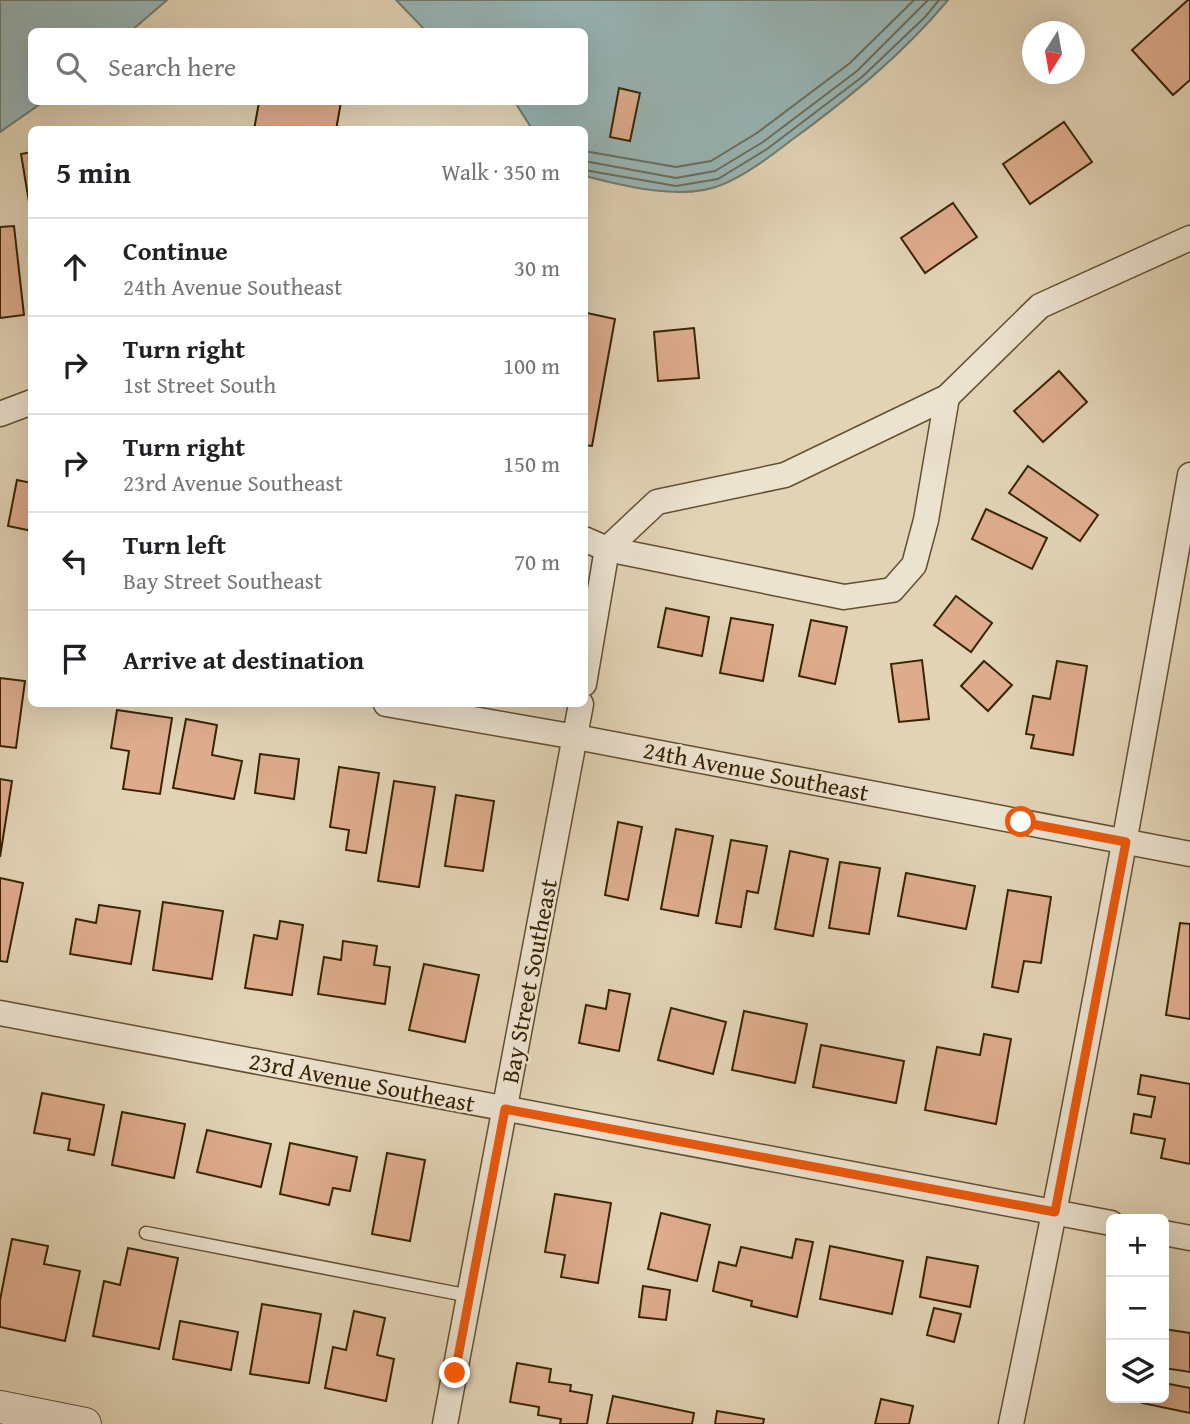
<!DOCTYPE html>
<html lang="en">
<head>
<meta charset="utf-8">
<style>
	body { margin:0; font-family:"Gentium Book Plus",serif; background:#f6f6f6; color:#202124 }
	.controls { position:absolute; right:21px; bottom:21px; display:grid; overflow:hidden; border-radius:10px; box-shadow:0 7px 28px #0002 }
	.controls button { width:63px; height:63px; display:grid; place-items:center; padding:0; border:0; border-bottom:2px solid #e0e0e0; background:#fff; color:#202124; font:35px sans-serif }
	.compass { position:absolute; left:1022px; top:21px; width:63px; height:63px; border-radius:50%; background:#fff; box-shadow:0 7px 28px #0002; rotate:191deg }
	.stop { position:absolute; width:21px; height:21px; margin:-16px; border:5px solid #ea580c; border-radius:50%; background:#fff }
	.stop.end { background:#ea580c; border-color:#fff; box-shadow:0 2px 7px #0008 }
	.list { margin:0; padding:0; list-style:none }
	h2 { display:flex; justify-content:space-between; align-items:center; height:91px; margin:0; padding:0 28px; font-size:30px }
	h2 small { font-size:23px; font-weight:400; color:#757577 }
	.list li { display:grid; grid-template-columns:46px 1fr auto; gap:21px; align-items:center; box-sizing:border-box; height:98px; padding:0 28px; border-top:2px solid #e0e0e0 }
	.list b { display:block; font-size:26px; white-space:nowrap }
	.list p { margin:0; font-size:23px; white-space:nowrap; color:#757577 }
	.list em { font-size:23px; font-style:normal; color:#757577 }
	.icon { flex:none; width:38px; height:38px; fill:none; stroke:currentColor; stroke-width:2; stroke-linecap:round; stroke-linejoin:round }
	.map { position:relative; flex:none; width:1190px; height:1424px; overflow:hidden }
	.search { position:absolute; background:#fff; box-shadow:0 7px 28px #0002; left:28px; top:28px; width:560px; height:77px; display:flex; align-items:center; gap:18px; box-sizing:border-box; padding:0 24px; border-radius:10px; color:#757577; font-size:26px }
	.panel { position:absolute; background:#fff; box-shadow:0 7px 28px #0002; left:28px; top:126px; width:560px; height:581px; border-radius:10px }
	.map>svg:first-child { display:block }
	.water { fill:#98b6b7; stroke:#727c6e; stroke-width:2 }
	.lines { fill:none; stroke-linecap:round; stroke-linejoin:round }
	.shore { stroke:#686d5c; stroke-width:2 }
	.building { fill:#deac8d; stroke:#392401; stroke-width:2 }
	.service-casing { stroke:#63502e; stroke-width:15 }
	.minor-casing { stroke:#63502e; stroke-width:27 }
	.tertiary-casing { stroke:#63502e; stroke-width:34 }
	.service { stroke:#ece2d0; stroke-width:12 }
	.minor { stroke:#ece2d0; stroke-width:24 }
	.tertiary { stroke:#ece2d0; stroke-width:32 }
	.route { stroke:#ea580c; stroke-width:9 }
	.labels { text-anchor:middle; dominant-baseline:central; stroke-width:5; stroke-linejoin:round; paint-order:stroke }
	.street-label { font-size:24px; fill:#392401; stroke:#ece2d0 }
</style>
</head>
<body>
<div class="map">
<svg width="1190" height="1424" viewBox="0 0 1190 1424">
	<rect width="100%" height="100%" fill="#e2d3b6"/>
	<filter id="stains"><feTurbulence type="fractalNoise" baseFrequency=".00286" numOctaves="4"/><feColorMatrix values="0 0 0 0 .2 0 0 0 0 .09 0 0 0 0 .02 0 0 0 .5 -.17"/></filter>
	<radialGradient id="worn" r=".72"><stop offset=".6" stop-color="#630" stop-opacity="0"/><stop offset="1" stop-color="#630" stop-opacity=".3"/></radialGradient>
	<g class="water">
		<path d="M0 0H167L131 31 32 32V102H43L0 132Z"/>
		<path d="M396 0H948C903 54 849 98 793 139 772 155 745 176 721 185 683 201 623 186 585 176L584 130 532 129 515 102H584V32L426 31Z"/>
	</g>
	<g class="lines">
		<g class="shore">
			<path d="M584 151 676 167 711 161 757 133 850 63 914 0"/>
			<path d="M584 161 676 178 715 171 763 142 857 71 928 0"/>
			<path d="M584 170 676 186 718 179 767 149 862 77 925 17 939 0"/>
		</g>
	</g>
	<g class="building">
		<path d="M1188 0H1190V80L1173 95 1132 50Z"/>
		<path d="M619 88 640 93 630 141 610 137Z"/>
		<path d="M259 102H341L336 130H254Z"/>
		<path d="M1064 122 1092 162 1030 204 1003 164Z"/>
		<path d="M32 152V220L21 154Z"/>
		<path d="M953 203 977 237 925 273 901 238Z"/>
		<path d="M14 226 24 315 0 318V227Z"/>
		<path d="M587 313 615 319 592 446 584 445V326Z"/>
		<path d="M694 328 699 378 658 381 654 332Z"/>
		<path d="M1059 371 1087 402 1043 442 1014 411Z"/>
		<path d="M1028 466 1098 515 1080 541 1009 493Z"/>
		<path d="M17 480 32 483V531L8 526Z"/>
		<path d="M986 509 1047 538 1032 569 972 539Z"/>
		<path d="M956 596 992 623 971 652 934 625Z"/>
		<path d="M666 608 709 617 702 656 658 647Z"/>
		<path d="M731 618 773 625 763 681 720 673Z"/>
		<path d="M811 620 847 627 835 684 799 676Z"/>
		<path d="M922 660 929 719 899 722 891 664Z"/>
		<path d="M984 661 1012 685 988 711 961 686Z"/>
		<path d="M1057 661 1087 666 1073 755 1031 748 1034 735 1026 734 1033 696 1050 699Z"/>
		<path d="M0 678 25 681 16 748 0 746Z"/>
		<path d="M117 710 172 718 160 794 123 789 129 751 111 748Z"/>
		<path d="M186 719 217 725 212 755 242 761 234 799 173 788Z"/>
		<path d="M260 754 299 759 294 799 255 793Z"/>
		<path d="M339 767 379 773 366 853 346 850 349 830 330 827Z"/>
		<path d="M0 779 12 781 0 857Z"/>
		<path d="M394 781 435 787 419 887 378 881Z"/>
		<path d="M456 795 494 801 483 871 445 866Z"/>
		<path d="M618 822 642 827 628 900 605 895Z"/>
		<path d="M676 829 713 836 698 916 661 909Z"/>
		<path d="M731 840 767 846 758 893 747 891 741 927 716 923Z"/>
		<path d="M790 851 828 859 813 936 775 929Z"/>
		<path d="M840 862 880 868 869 934 829 928Z"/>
		<path d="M906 873 975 886 966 929 898 916Z"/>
		<path d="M0 878 23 883 7 962 0 961Z"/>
		<path d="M1008 890 1051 897 1041 963 1024 961 1018 992 992 987Z"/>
		<path d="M163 902 223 911 212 979 153 970Z"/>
		<path d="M99 905 140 911 131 964 70 954 76 919 96 923Z"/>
		<path d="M280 921 303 925 292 995 245 988 254 935 277 939Z"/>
		<path d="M1180 923 1190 924V1019L1166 1015Z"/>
		<path d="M343 941 377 946 374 965 390 967 385 1004 318 994 324 957 341 960Z"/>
		<path d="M424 964 479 975 465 1042 409 1030Z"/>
		<path d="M609 990 630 994 619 1051 579 1043 586 1005 606 1009Z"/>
		<path d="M671 1008 726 1022 713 1074 658 1060Z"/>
		<path d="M744 1011 807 1024 795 1083 732 1070Z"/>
		<path d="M984 1034 1011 1039 996 1124 925 1110 937 1047 980 1055Z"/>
		<path d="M821 1045 904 1061 896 1103 813 1087Z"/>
		<path d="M1141 1075 1190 1084V1164L1161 1158 1165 1139 1131 1133 1134 1114 1151 1117 1155 1097 1138 1094Z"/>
		<path d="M42 1093 104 1105 94 1155 68 1150 70 1139 34 1133Z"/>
		<path d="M122 1112 185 1124 174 1178 112 1165Z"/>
		<path d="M207 1130 271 1144 261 1187 197 1172Z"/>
		<path d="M290 1143 357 1157 350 1191 333 1188 329 1205 280 1194Z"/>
		<path d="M387 1153 425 1160 410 1241 372 1234Z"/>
		<path d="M555 1194 611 1203 598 1283 561 1277 565 1255 545 1252Z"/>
		<path d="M661 1213 710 1225 697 1281 648 1269Z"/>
		<path d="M12 1239 48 1246 44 1264 80 1271 65 1341 0 1327V1300Z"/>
		<path d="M796 1239 813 1242 797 1317 751 1306 752 1301 713 1291 719 1262 736 1266 741 1247 792 1258Z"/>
		<path d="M830 1246 903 1261 892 1314 820 1299Z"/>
		<path d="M128 1248 178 1258 159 1349 93 1336 104 1281 120 1285Z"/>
		<path d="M927 1257 978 1266 970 1307 920 1297Z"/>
		<path d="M643 1286 670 1290 666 1320 639 1317Z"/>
		<path d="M262 1304 321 1314 309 1383 250 1374Z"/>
		<path d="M934 1308 961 1314 954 1342 927 1335Z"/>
		<path d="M354 1311 385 1318 377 1355 394 1359 386 1401 325 1388 333 1347 346 1350Z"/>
		<path d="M180 1321 238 1332 231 1370 173 1359Z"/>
		<path d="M1164 1329 1190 1333V1372L1164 1368Z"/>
		<path d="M517 1363 551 1369 549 1382 571 1385 570 1391 592 1395 587 1424H560L561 1419 538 1415 539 1407 510 1402Z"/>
		<path d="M1164 1383 1190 1388V1413L1142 1403 1143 1398H1164Z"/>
		<path d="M613 1396 694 1413 692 1424H607Z"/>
		<path d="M881 1399 913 1406 909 1424H875Z"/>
		<path d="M717 1411 764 1419 763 1424H715Z"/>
	</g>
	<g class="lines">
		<g class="service-casing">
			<path id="service" d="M146 1233 470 1296"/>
		</g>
		<g class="minor-casing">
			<g id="minor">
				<path d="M0 414 32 402"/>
				<path d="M584 539 607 549 844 597 892 590 914 565 926 520 947 397"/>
				<path d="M607 549 657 502 785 475 947 397 1040 306 1190 238"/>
				<path d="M584 684 607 549"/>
				<path d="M386 704 576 737 1190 854"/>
				<path d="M0 1013 1111 1223"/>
				<path d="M1164 1233 1190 1238"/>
				<path d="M445 1424 581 704"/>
				<path d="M1011 1424C1077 1109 1134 792 1190 475"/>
			</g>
		</g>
		<g class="tertiary-casing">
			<path id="tertiary" d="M0 1407 85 1424"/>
		</g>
		<use href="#service" class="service"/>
		<use href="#minor" class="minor"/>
		<use href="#tertiary" class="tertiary"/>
	</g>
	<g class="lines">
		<path class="route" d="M455 1373 505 1109 1055 1212 1126 842 1021 822"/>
	</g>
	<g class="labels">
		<g class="street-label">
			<text transform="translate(756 771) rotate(11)">24th Avenue Southeast</text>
			<text transform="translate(529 981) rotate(-79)">Bay Street Southeast</text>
			<text transform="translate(362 1082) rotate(11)">23rd Avenue Southeast</text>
		</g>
	</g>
	<rect width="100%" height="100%" filter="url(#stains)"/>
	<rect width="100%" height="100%" fill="url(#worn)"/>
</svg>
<div class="controls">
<button>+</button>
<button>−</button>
<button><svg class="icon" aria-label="layers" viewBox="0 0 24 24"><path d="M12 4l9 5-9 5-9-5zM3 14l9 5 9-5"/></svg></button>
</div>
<svg class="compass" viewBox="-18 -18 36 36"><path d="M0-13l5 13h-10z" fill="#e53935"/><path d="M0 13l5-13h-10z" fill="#757577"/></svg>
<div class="stop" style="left:1021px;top:822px"></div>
<div class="stop end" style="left:455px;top:1373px"></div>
<div class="search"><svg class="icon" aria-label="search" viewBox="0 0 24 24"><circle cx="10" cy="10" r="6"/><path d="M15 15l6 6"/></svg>Search here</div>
<section class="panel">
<h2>5 min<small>Walk · 350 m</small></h2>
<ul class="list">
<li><svg class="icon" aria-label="ahead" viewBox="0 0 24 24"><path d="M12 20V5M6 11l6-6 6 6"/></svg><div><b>Continue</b><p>24th Avenue Southeast</p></div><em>30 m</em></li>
<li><svg class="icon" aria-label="right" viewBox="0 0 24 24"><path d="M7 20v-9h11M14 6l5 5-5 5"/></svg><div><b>Turn right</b><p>1st Street South</p></div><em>100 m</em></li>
<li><svg class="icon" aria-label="right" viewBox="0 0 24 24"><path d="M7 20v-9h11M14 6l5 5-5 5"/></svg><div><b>Turn right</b><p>23rd Avenue Southeast</p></div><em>150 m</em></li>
<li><svg class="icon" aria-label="left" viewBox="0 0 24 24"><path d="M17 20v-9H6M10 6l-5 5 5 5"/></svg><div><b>Turn left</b><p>Bay Street Southeast</p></div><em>70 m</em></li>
<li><svg class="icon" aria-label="arrive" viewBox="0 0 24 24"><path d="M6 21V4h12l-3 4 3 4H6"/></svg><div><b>Arrive at destination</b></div></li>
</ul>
</section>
</div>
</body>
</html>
